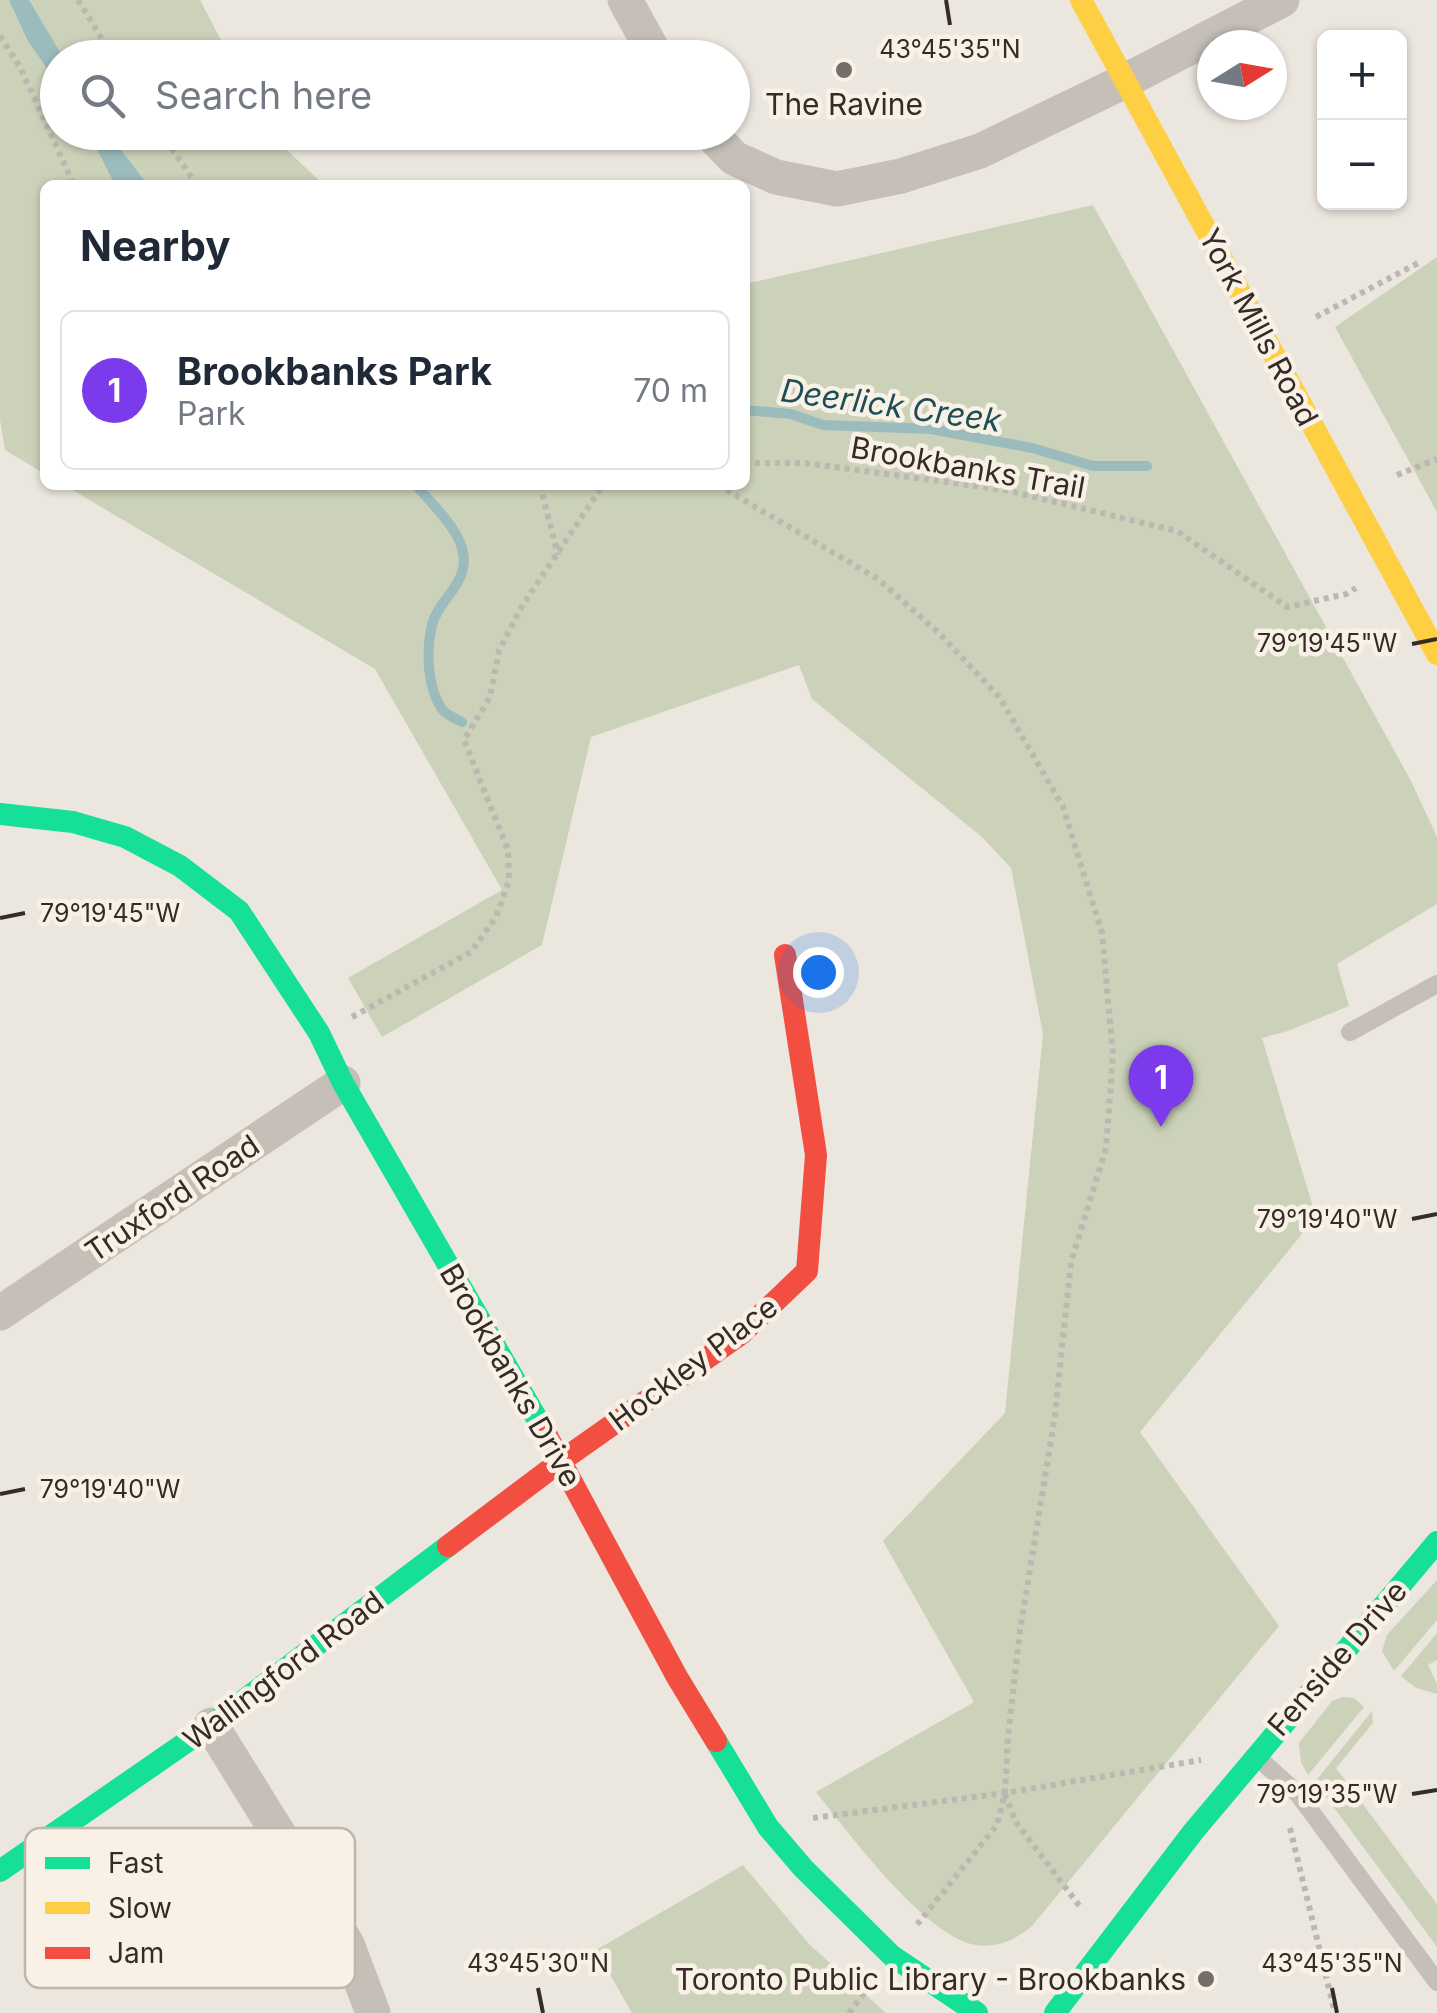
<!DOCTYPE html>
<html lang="en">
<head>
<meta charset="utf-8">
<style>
	body { margin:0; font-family:Inter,sans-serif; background:#f2f2f3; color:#1f2937 }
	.controls { position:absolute; right:30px; top:30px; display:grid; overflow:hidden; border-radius:15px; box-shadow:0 2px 8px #0004 }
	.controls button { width:90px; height:90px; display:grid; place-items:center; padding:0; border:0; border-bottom:2px solid #e0e1e3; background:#fff; color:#1f2937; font:50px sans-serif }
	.compass { position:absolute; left:1197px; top:30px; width:90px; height:90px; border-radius:50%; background:#fff; box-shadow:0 2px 8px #0004; rotate:79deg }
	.you { position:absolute; left:818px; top:972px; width:35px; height:35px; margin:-25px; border:8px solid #fff; border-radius:50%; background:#1a73e8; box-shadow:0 0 0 15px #1a73e833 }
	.badge { display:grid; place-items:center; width:65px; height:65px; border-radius:50%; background:#7c3aed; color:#fff; font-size:32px; font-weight:700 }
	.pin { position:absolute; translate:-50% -82px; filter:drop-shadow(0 2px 5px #0008) }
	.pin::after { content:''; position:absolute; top:52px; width:35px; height:30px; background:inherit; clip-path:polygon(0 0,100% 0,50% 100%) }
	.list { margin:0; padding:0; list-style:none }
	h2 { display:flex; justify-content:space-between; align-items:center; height:130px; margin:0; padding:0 40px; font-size:42px }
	h2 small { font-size:32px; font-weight:400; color:#747a83 }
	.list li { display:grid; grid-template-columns:65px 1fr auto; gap:30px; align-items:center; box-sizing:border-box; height:160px; margin:0 20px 20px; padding:0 20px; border:2px solid #e0e1e3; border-radius:15px }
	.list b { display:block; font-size:38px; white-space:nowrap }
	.list p { margin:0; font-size:32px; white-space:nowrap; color:#747a83 }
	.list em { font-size:32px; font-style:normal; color:#747a83 }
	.icon { flex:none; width:55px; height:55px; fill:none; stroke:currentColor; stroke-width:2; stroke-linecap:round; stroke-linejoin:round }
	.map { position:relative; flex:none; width:1437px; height:2013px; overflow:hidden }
	.search { position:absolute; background:#fff; box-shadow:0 2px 8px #0004; left:40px; top:40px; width:710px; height:110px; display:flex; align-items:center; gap:25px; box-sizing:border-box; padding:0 35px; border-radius:55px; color:#747a83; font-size:38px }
	.panel { position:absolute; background:#fff; box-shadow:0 2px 8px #0004; left:40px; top:180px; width:710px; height:310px; border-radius:15px }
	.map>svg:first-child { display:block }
	.green { fill:#cbd2b9 }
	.water { fill:#9bbbbd }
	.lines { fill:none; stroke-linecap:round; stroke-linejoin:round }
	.stream { stroke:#9bbbbd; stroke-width:10 }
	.path { stroke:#bdb7b1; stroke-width:6; stroke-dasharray:5 5; stroke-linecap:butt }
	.lane { stroke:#c5bfb8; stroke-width:18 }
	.street { stroke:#c5bfb8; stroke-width:35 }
	.fast { stroke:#16e098; stroke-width:22 }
	.slow { stroke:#ffcf43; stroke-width:22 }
	.jam { stroke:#f24e42; stroke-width:22 }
	.ticks { fill:none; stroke:#352c27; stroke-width:4 }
	.poi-dot { fill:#756d67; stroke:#f9f1e6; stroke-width:4 }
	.labels { text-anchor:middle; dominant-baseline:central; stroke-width:9; stroke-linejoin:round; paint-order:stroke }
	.poi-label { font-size:30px; fill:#352c27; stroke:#f9f1e6 }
	.street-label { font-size:30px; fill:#352c27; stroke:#f9f1e6 }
	.water-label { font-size:32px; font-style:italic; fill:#1d4e56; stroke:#f9f1e6 }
	.key { fill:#f9f1e6; stroke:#beb6ad; stroke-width:2.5 }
	.key-label { font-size:28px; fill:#352c27 }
	.ticks-label { font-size:25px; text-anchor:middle; fill:#352c27; stroke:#f9f1e6; stroke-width:9; stroke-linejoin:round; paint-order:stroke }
</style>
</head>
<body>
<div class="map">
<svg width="1437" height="2013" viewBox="0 0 1437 2013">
	<rect width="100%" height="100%" fill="#ebe7df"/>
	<g class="green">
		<path d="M0 0H200L230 57 58 58V132L269 133 324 185H45V474L5 450 0 420Z"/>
		<path d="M1093 205 1411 781 1437 837V904L1337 964 1349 1006 1288 1031 1262 1038 1316 1217 1140 1432 1279 1626 1032 1926C1015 1940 999 1948 976 1945 925 1937 848 1832 816 1792L974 1702 883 1541 1005 1413 1043 1034 1011 868 982 837 812 699 799 665 591 737 542 945 382 1037 348 978 502 890 375 669 64 485H745V284Z"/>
		<path d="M1437 257V512L1335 327Z"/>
		<path d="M1437 1580V1620L1394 1671 1382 1651 1387 1635Z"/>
		<path d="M1437 1633V1660L1428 1665 1437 1684V1694L1416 1688 1401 1676Z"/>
		<path d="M1343 1697 1354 1698 1364 1707 1308 1775 1301 1762 1299 1743 1332 1701Z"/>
		<path d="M1372 1711 1373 1723 1336 1768 1437 1904V1947L1315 1782Z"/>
		<path d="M743 1865 810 1945 886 2013H632L596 1950Z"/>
	</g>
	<g class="water">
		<path d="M9 0H29L63 57 58 58 57 83 28 41Z"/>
		<path d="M89 133H108L148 185H115Z"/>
	</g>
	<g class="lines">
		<g class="stream">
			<path d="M745 410 791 414 823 425 931 429 1032 448 1093 466H1147"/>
			<path d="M416 485C431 503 455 525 462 548 472 583 439 597 432 625 426 650 427 688 442 709 446 715 455 718 462 722"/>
		</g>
		<g class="path">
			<path d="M78 0 114 58"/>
			<path d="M0 36 20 67 74 185"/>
			<path d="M160 132 197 185"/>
			<path d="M1316 317 1420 262"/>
			<path d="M745 463H805L1005 490 1177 531 1287 607 1346 594 1356 588"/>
			<path d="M1397 475 1437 459"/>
			<path d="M540 485 558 555"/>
			<path d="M718 485 878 579 939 633 1000 698 1063 807 1102 933 1113 1055 1106 1148 1071 1262 1055 1415 1020 1631 1008 1736 1005 1793 997 1825 915 1927"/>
			<path d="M352 1017 471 952 496 917 509 881 508 850 464 740 490 697 499 651 522 606 603 485"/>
			<path d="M1005 1794 1015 1821 1081 1908"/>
			<path d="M813 1818 1005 1793 1201 1760"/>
			<path d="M1290 1828 1335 2013"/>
			<path d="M849 2013 871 1984"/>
		</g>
		<g class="lane">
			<path d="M1350 1032 1437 984"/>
			<path d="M1255 1755 1298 1794 1437 1982"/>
		</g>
		<g class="street">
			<path d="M625 0 657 58"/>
			<path d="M709 132 734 158 776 177 837 189 901 176 980 151 1125 81 1282 0"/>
			<path d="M0 1313 343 1083"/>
			<path d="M211 1725 347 1944 373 2013"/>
		</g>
		<g class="fast">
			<path d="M0 814 73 822 125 837 180 866 239 911 319 1033 343 1083 547 1436"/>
			<path d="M716 1741 768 1827 803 1868 892 1956 977 2013"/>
			<path d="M0 1871 211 1725 448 1546"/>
			<path d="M1055 2013 1193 1832 1437 1542"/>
		</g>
		<path class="slow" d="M1081 0 1437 654"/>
		<g class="jam">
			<path d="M547 1436 677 1677 716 1741"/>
			<path d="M448 1546 561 1461 741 1334 807 1271 816 1155 785 955"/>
		</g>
	</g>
	<path class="ticks" d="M946 0 950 25M1412 644 1437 639M0 918 25 913M1412 1219 1437 1214M0 1494 25 1489M1412 1794 1437 1790M538 1988 543 2013M1332 1988 1337 2013"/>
	<g class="poi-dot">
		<circle cx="844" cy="70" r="10"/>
		<circle cx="1206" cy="1979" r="10"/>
	</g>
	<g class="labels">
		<g class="poi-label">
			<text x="844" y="104">The Ravine</text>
			<text x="1186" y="1979" text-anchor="end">Toronto Public Library - Brookbanks</text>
		</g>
		<g class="street-label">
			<text transform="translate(1259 327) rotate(62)">York Mills Road</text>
			<text transform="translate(968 467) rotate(10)">Brookbanks Trail</text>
			<text transform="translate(172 1198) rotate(-34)">Truxford Road</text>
			<text transform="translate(693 1363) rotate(-37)">Hockley Place</text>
			<text transform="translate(511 1375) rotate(60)">Brookbanks Drive</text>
			<text transform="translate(1337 1658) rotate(-49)">Fenside Drive</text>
			<text transform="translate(283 1670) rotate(-37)">Wallingford Road</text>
		</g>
		<g class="water-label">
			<text transform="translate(891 405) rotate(8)">Deerlick Creek</text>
		</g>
	</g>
	<rect x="25" y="1828" width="330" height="160" rx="15" class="key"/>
	<rect x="45" y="1857" width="45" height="12" fill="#16e098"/>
	<rect x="45" y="1902" width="45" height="12" fill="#ffcf43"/>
	<rect x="45" y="1947" width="45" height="12" fill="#f24e42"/>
	<g class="key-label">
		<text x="108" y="1873">Fast</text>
		<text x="108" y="1918">Slow</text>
		<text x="108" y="1963">Jam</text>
	</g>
	<g class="ticks-label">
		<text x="950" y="58">43°45'35"N</text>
		<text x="1327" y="652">79°19'45"W</text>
		<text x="110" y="922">79°19'45"W</text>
		<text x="1327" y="1228">79°19'40"W</text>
		<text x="110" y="1498">79°19'40"W</text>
		<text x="1327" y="1803">79°19'35"W</text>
		<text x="538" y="1972">43°45'30"N</text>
		<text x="1332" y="1972">43°45'35"N</text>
	</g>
</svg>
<div class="controls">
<button>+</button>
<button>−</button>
</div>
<svg class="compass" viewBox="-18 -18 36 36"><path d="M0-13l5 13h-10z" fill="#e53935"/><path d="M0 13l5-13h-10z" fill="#747a83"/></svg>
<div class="you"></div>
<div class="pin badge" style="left:1161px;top:1127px">1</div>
<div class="search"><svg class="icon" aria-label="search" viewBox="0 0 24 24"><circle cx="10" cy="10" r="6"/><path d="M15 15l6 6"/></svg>Search here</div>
<section class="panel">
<h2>Nearby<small></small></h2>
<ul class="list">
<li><span class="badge">1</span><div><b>Brookbanks Park</b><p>Park</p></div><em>70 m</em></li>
</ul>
</section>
</div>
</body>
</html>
